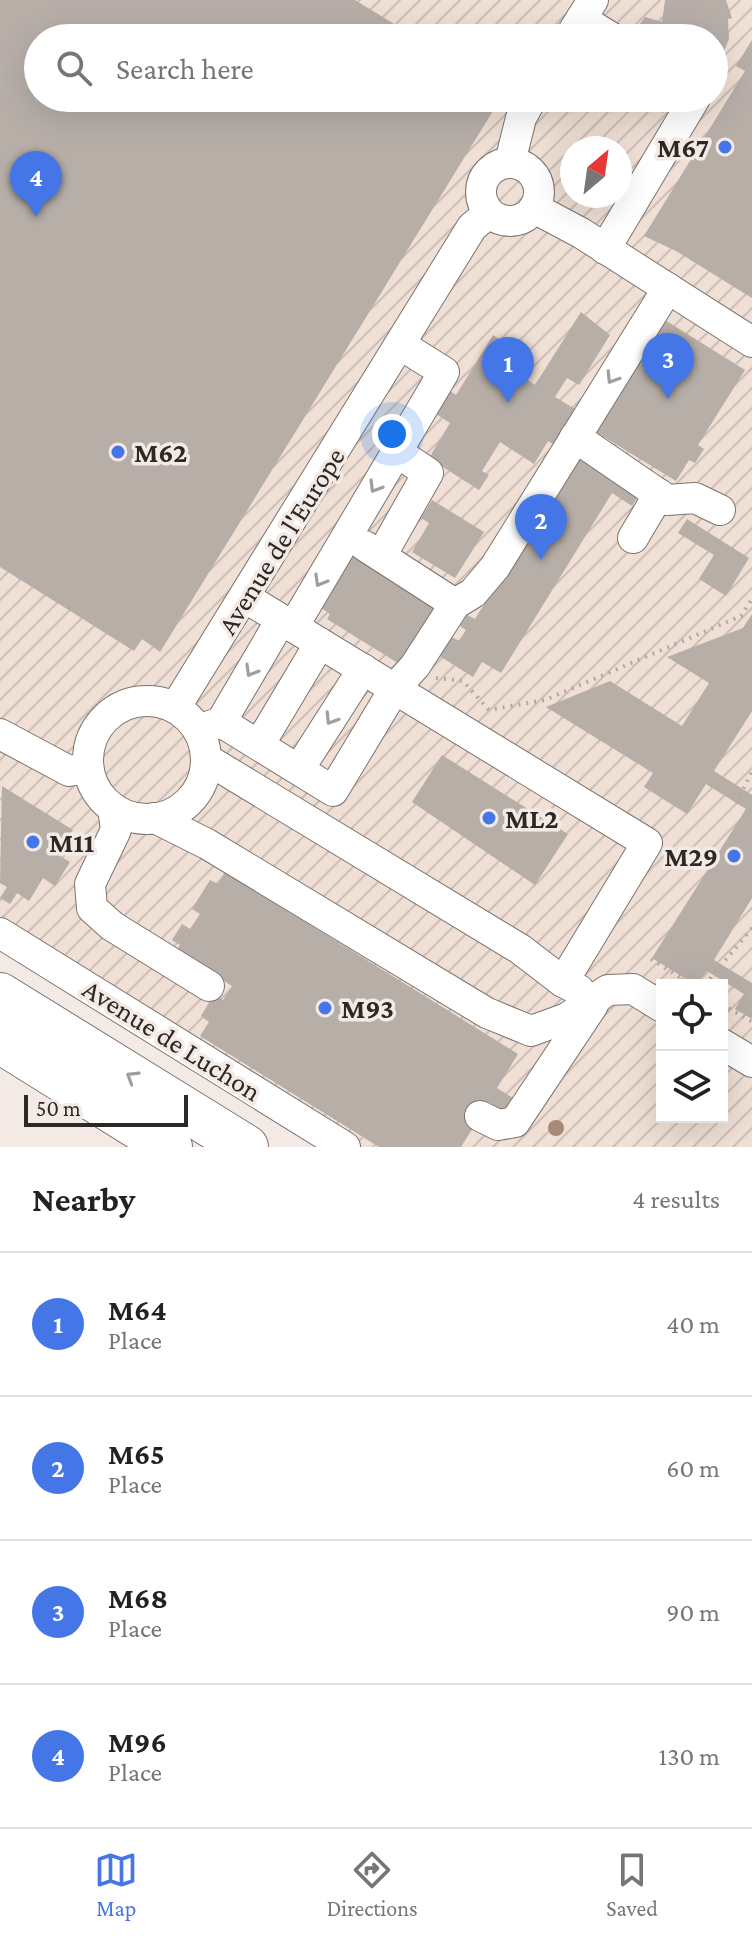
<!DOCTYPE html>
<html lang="en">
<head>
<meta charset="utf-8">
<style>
	body { margin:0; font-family:"Crimson Pro",serif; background:#f6f6f6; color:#222 }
	.controls { position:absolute; right:24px; bottom:24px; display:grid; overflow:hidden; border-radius:0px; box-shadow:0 8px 32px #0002 }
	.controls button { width:72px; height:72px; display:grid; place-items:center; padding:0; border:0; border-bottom:2px solid #e0e0e0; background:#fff; color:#222; font:40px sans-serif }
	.compass { position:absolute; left:560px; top:136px; width:72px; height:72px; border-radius:50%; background:#fff; box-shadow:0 8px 32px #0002; rotate:29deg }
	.scale { position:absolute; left:24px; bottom:20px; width:164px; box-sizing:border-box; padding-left:8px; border:4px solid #2c2826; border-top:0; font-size:22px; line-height:28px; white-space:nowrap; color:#2c2826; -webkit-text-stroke:6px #f4eae5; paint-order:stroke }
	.you { position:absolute; left:392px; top:434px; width:28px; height:28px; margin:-20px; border:6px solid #fff; border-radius:50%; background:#1a73e8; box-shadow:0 0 0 12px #1a73e833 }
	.badge { display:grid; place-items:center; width:52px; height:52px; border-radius:50%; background:#4476e7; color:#fff; font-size:26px; font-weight:700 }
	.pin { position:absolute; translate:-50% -66px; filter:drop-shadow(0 2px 4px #0008) }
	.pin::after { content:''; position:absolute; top:42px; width:28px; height:24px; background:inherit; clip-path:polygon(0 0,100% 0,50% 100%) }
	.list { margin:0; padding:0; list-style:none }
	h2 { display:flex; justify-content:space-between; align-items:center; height:104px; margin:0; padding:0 32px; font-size:34px }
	h2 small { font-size:26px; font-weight:400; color:#767676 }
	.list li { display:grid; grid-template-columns:52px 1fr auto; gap:24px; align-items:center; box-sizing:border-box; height:144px; padding:0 32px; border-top:2px solid #e0e0e0 }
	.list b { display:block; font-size:30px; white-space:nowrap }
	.list p { margin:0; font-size:26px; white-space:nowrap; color:#767676 }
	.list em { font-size:26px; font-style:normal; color:#767676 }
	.icon { flex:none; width:44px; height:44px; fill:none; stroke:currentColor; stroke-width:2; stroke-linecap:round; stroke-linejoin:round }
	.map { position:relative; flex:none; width:752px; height:1147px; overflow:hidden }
	.search { position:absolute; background:#fff; box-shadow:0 8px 32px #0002; left:24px; right:24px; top:24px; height:88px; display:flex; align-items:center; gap:20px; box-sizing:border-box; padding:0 28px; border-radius:44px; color:#767676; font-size:30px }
	.sheet { height:680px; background:#fff }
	nav { display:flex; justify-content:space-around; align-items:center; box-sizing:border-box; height:112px; border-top:2px solid #e0e0e0; background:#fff; font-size:22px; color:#767676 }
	nav a { display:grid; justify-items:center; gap:4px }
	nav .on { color:#4476e7 }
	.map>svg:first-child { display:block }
	.industrial { fill:url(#industrial-furrows); fill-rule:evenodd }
	.building { fill:#b7aea8 }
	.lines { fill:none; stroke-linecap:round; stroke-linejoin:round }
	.minor-casing { stroke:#7c736e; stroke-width:32 }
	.highway-casing { stroke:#7c736e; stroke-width:46 }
	.path { stroke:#b1a9a5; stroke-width:4; stroke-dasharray:2 6; stroke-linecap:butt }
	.minor { stroke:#fff; stroke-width:30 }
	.highway { stroke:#fff; stroke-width:44 }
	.tree { fill:#a88a75 }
	.oneway { stroke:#a09e9d }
	.poi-dot { fill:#4476e7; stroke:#f4eae5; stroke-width:3 }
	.labels { text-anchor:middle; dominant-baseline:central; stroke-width:7; stroke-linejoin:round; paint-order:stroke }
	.poi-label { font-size:28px; font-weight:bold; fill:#2c2826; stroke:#f4eae5; text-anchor:start }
	.street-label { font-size:28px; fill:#2c2826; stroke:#f4eae5 }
</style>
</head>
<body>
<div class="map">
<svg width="752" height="1147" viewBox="0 0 752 1147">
	<defs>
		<pattern id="industrial-furrows" width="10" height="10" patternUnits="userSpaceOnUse" patternTransform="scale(2)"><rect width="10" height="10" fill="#efdfd4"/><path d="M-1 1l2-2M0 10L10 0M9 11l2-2" fill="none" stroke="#cdbfb6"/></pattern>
	</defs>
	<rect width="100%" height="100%" fill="#f4eae5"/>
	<path class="industrial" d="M0 0H752V1147H321L0 945ZM38 38H714V98H38ZM572 148H620V196H572ZM662 985H722V1117H662Z"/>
	<g class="building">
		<path d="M0 0H355L417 38H38V98H501L160 652 142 639 134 651 0 567Z"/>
		<path d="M665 0H726L732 18 728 19 729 39 724 51 714 50V38H637L642 31 637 28 645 17 662 22Z"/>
		<path d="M752 40V298L676 251 644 236 745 71 736 66Z"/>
		<path d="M644 98H671L663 113Z"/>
		<path d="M581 312 610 335 579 385 567 378 555 397 580 412 558 447 548 441 534 464 500 442 482 471 489 475 479 490 429 458 450 423 433 412 447 389 456 395 493 335 501 340 498 345 530 365 522 376 535 385Z"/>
		<path d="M660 317 745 370 698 445 704 449 695 463 689 460 676 481 591 429Z"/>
		<path d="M579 452 642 490 632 506 612 493 501 673 482 662 473 677 438 655 450 636 459 641 466 630 460 626 467 615 475 619Z"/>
		<path d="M432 500 484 532 455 578 412 552 429 523 421 518Z"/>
		<path d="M687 519 749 558 726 596 699 579 714 555 678 533Z"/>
		<path d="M353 553 438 606 401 665 327 619 330 614 320 607Z"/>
		<path d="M752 614V711L714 771 752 795V898L714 960 752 983V1019L735 1009 744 994 707 971 696 985 652 958 746 809 706 784 687 814 644 787 653 773 546 707 610 681 682 726 709 683 667 657 743 628Z"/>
		<path d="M442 755 568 834 535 885 412 802Z"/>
		<path d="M2 786 73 830 58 855 70 862 55 886 43 878 29 901 17 893 10 904 0 898 7 887 0 883Z"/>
		<path d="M225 872 518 1054 497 1088 513 1098 504 1112 489 1102 461 1147H379L200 1036 209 1022 201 1016 214 994 223 1000 232 986 176 951 180 945 172 940 182 924 190 929 200 914 192 909 210 880 218 884Z"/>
	</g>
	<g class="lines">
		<g class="minor-casing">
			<g id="minor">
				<path d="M581 19 612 38"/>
				<path d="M569 38 593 0"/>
				<path d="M510 162 521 118 532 98"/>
				<circle cx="510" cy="192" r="29"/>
				<path d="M534 208 581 233 752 342"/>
				<path d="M605 249 695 98"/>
				<path d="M575 437 667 500 695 498 720 510"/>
				<path d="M633 538 659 494"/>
				<path d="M365 546 455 604"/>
				<path d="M381 556 428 473 397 452"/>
				<path d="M246 598 647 843 563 982"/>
				<path d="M293 627 444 372 401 345"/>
				<circle cx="147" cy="760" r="59"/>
				<path d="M175 708 472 227 489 213"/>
				<path d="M221 722 281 620"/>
				<path d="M198 730 221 722 333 791 395 688 415 666 455 604 473 593 495 567 668 288"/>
				<path d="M0 734 69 771 88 768"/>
				<path d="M259 745 320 643"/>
				<path d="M206 766 213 763 520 949 563 982 579 990"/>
				<path d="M299 769 363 669"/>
				<path d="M113 808 116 830 90 884 92 908 112 926 209 986"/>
				<path d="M155 818 207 844 487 1013 531 1031 567 1018 608 990 633 989 662 1007"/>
				<path d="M0 933 345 1147"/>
				<path d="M722 1044 752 1062"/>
				<path d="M480 1116 498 1125 515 1122 593 1005"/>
			</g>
		</g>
		<g class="highway-casing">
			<g id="highway">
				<path d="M0 995 246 1147"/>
				<path d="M0 1041 170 1147"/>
			</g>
		</g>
		<g class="path">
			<path d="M436 678 463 681 489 710 545 700 741 616 752 599"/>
			<path d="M736 803 752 772"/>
			<path d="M651 959 692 985"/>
			<path d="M705 985 752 928"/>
			<path d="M722 1004 752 1022"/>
		</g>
		<use href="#minor" class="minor"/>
		<use href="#highway" class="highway"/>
	</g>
	<circle class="tree" cx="556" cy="1128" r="8"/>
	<defs><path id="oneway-chevron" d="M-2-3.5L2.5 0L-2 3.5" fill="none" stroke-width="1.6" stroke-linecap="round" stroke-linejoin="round" transform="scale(2)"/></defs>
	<g class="oneway">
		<use href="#oneway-chevron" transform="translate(612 378) rotate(122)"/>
		<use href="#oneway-chevron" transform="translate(375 487) rotate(121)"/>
		<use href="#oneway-chevron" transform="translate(320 581) rotate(120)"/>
		<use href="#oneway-chevron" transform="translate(251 671) rotate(120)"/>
		<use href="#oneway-chevron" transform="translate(331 719) rotate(122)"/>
		<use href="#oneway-chevron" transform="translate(132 1077) rotate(-148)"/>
	</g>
	<g class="poi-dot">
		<circle cx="725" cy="147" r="8"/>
		<circle cx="118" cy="452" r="8"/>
		<circle cx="489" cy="818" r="8"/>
		<circle cx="33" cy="842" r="8"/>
		<circle cx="734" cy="856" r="8"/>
		<circle cx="325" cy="1008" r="8"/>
	</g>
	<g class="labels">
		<g class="poi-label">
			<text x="709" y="147" text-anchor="end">M67</text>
			<text x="134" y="452">M62</text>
			<text x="505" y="818">ML2</text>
			<text x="49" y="842">M11</text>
			<text x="718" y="856" text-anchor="end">M29</text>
			<text x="341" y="1008">M93</text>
		</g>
		<g class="street-label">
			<text transform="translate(281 541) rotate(-58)">Avenue de l'Europe</text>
			<text transform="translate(172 1040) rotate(32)">Avenue de Luchon</text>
		</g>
	</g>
</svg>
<div class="controls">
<button><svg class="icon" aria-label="locate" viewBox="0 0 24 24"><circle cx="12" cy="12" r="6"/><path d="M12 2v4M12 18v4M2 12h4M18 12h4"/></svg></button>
<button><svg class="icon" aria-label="layers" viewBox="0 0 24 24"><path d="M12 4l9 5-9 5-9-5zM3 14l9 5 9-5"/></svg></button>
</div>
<svg class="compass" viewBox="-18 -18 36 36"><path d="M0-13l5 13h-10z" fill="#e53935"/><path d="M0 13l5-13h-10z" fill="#767676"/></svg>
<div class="scale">50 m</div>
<div class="you"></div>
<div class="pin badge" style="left:508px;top:403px">1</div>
<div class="pin badge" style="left:541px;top:560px">2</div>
<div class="pin badge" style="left:668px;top:399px">3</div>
<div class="pin badge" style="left:36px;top:217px">4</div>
<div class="search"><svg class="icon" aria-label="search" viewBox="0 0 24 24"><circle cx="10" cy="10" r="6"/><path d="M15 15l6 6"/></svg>Search here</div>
</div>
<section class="sheet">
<h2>Nearby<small>4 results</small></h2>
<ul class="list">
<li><span class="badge">1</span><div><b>M64</b><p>Place</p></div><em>40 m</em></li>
<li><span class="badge">2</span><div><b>M65</b><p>Place</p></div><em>60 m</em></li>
<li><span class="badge">3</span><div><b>M68</b><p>Place</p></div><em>90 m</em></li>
<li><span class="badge">4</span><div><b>M96</b><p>Place</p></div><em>130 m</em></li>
</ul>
</section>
<nav>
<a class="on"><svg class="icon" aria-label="map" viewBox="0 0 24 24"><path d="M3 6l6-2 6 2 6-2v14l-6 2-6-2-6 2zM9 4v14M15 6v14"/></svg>Map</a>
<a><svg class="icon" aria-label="directions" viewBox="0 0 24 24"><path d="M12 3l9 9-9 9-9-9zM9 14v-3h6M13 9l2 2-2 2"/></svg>Directions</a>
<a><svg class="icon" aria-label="saved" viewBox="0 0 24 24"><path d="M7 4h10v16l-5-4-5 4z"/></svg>Saved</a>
</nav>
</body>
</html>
